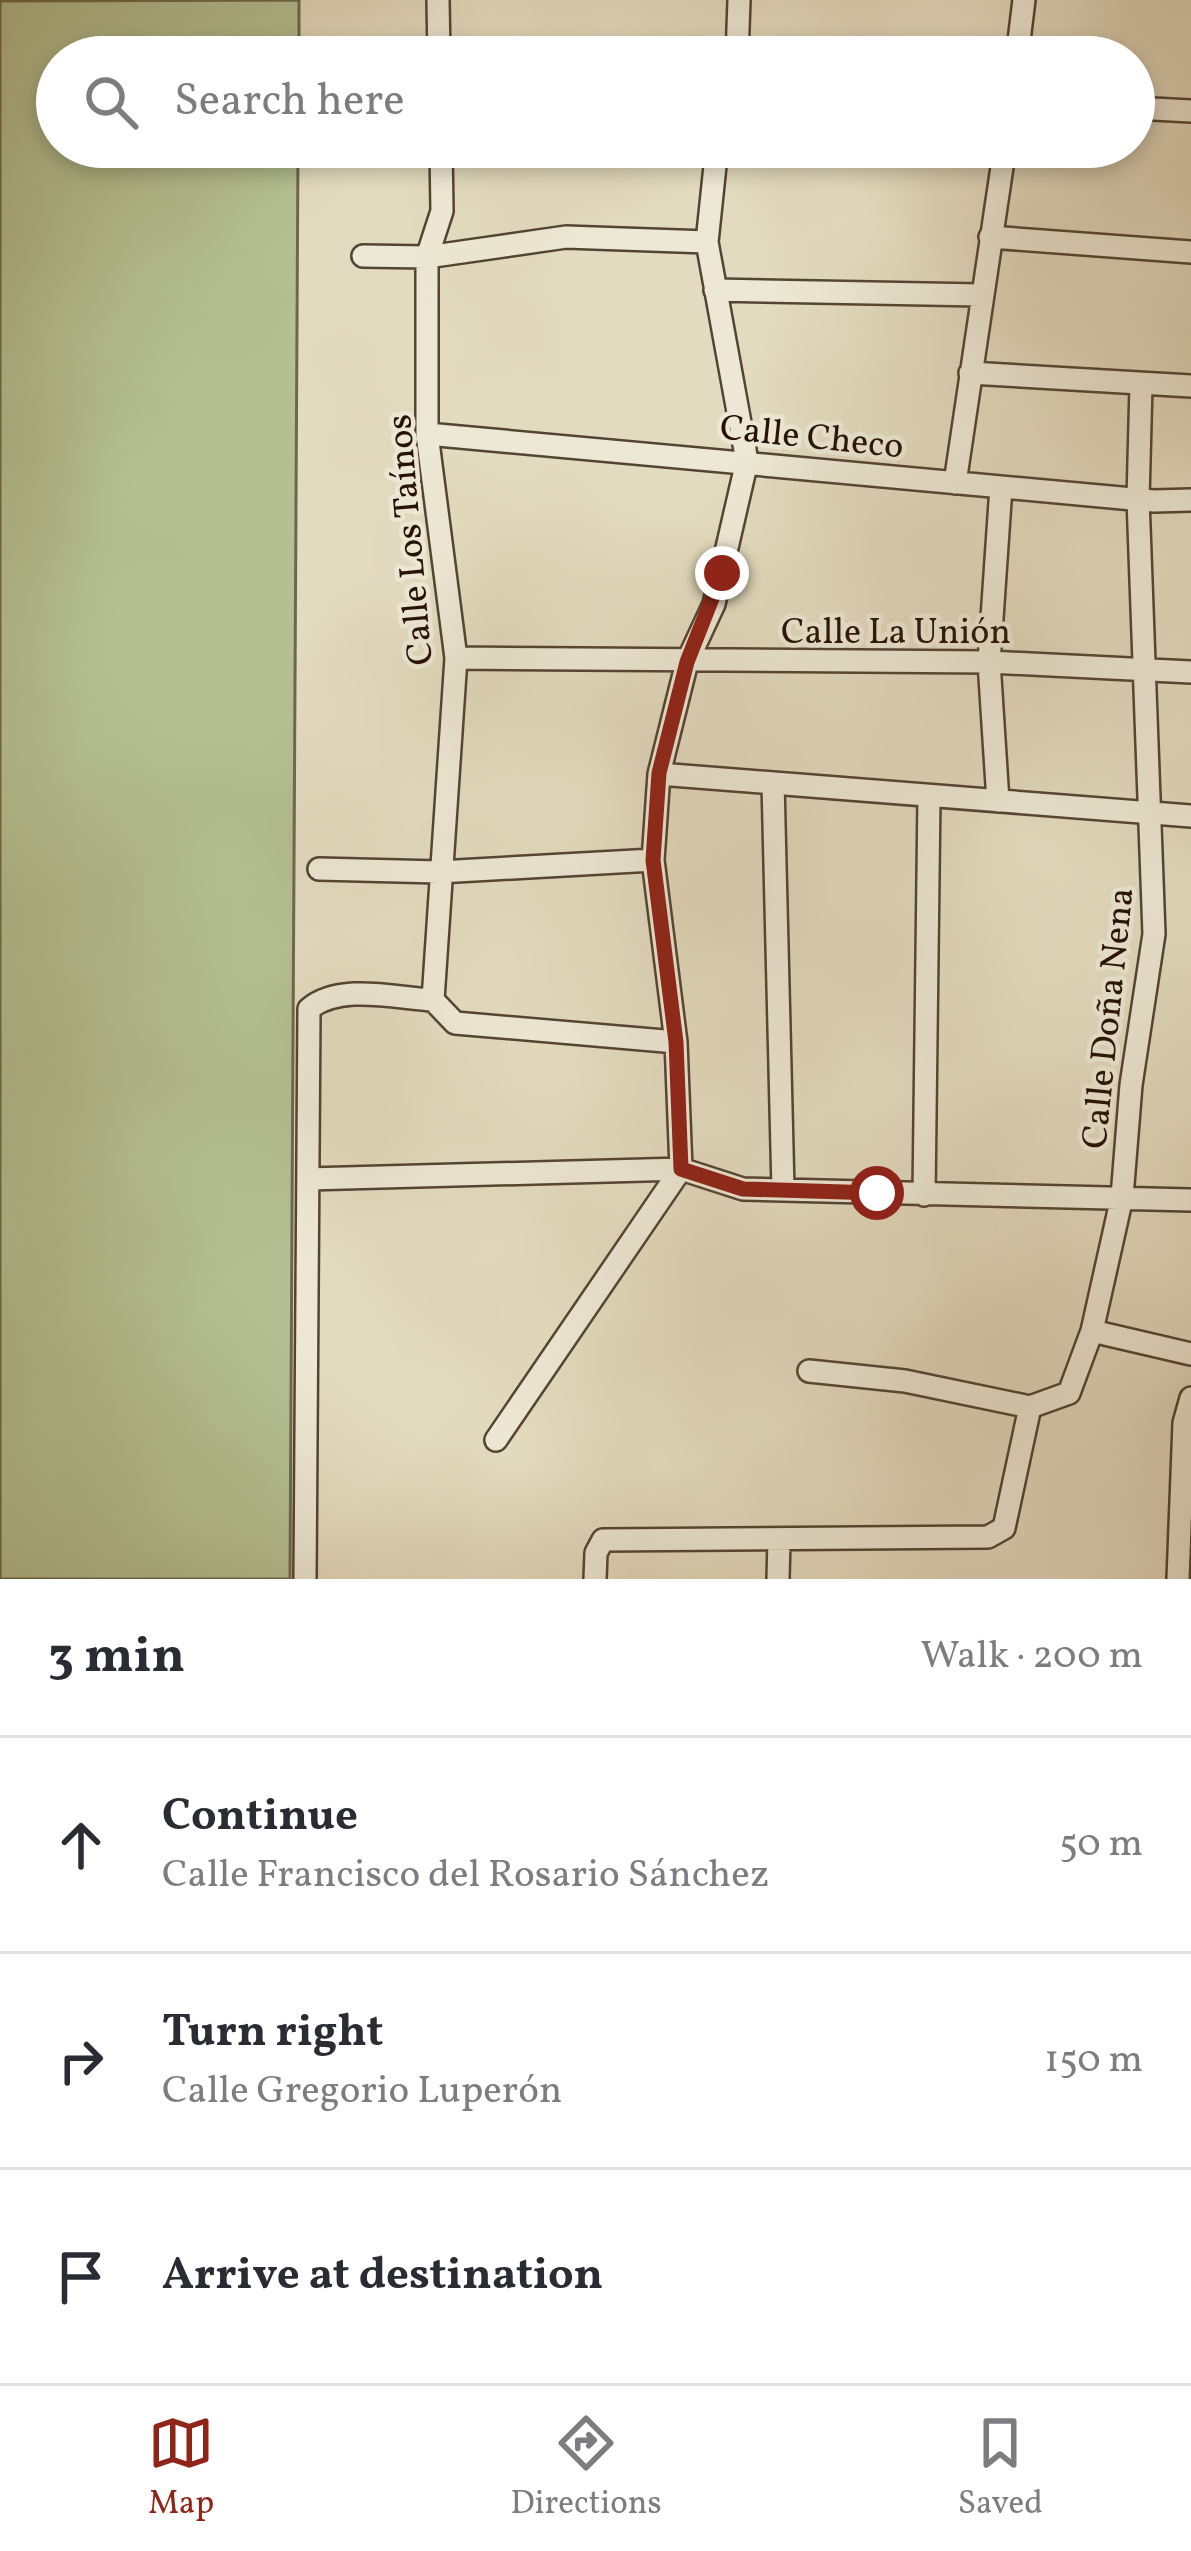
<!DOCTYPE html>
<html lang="en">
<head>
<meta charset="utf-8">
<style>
	body { margin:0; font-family:Vollkorn,serif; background:#f7f7f7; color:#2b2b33 }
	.stop { position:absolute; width:36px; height:36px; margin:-27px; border:9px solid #8f2418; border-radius:50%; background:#fff }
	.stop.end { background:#8f2418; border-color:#fff; box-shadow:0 3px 12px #0008 }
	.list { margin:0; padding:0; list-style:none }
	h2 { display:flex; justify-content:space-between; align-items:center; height:156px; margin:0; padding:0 48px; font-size:51px }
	h2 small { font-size:39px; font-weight:400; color:#7c7c81 }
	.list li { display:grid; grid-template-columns:78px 1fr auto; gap:36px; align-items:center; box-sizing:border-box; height:216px; padding:0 48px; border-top:3px solid #e1e1e2 }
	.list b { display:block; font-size:45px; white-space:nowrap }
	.list p { margin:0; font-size:39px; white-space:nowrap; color:#7c7c81 }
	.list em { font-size:39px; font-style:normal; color:#7c7c81 }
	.icon { flex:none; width:66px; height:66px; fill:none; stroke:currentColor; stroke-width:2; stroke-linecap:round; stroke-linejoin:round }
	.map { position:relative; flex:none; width:1191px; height:1579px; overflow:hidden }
	.search { position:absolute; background:#fff; box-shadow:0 6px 18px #0003; left:36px; right:36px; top:36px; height:132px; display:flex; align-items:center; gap:30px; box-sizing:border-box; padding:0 42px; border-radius:66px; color:#7c7c81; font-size:45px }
	.sheet { height:804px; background:#fff }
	nav { display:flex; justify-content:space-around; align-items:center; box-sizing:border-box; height:168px; border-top:3px solid #e1e1e2; background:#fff; font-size:33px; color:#7c7c81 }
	nav a { display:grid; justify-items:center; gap:6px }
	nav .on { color:#8f2418 }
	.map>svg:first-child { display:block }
	.green { fill:#b4c092; stroke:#6d684b; stroke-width:3 }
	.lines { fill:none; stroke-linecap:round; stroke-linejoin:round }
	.street-casing { stroke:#543; stroke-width:26 }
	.street { stroke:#ede8d5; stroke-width:21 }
	.route { stroke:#8f2418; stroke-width:15 }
	.labels { text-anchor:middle; stroke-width:9; stroke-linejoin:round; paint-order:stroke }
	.street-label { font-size:36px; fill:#261104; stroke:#ede8d5 }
</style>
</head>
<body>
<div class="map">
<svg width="1191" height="1579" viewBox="0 0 1191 1579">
	<rect width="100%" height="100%" fill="#e3dbbf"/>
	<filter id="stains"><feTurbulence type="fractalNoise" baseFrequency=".00167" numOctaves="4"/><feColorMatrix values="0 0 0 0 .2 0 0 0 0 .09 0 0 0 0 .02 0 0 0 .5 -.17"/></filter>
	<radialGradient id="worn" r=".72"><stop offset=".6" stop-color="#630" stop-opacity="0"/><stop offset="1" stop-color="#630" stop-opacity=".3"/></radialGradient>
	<path class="green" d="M 299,0 L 299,57 L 57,57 L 57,147 L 298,147 L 290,1579 L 0,1579 L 0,1 Z"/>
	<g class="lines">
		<defs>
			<path id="street" d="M 438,0 L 439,57
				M 737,57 L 739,0
				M 1017,57 L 1024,0
				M 1134,108 L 1191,111
				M 990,237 L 1191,252
				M 363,256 L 427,257 L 566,237 L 707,242
				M 715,290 L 981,295
				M 970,373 L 1191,386
				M 427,434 L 1154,501 L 1191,500
				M 955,483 L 1005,147
				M 456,658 L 989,662 L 1191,672
				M 659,774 L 1191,816
				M 773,783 L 783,1190
				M 998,801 L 989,662 L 1001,487
				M 319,869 L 439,872 L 653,860
				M 433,1000 L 456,658 L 427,434 L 427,257 L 442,211 L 441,147
				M 433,1000 L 455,1023 L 676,1042
				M 308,1179 L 681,1169 L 743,1189 L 1191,1200
				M 924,1195 L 929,796
				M 1092,1331 L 1191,1354
				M 1030,1407 L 1069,1393 L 1092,1331 L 1122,1197 L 1131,1085 L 1154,934 L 1138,499 L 1141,385
				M 496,1440 L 681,1169 L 676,1042 L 653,860 L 659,774 L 687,662 L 714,604 L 747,461 L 707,242 L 717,147
				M 305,1579 L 309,1009 C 340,983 395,998 433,1000
				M 595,1579 L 596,1553 L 603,1540 L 988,1537 L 1004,1528 L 1030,1407 L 905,1381 L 809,1371
				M 778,1579 L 779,1540
				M 1178,1579 L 1184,1423 L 1191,1398"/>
		</defs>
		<use href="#street" class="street-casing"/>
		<use href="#street" class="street"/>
	</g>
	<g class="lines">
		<path class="route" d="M 722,573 L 687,662 L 659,773 L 653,860 L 676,1042 L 681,1169 L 743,1189 L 877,1193"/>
	</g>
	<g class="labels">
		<g class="street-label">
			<text transform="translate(812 435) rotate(6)" y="13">Calle Checo</text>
			<text transform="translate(408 540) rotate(-95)" y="13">Calle Los Taínos</text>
			<text x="896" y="643">Calle La Unión</text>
			<text transform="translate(1106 1018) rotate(-84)" y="13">Calle Doña Nena</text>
		</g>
	</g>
	<rect width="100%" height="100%" filter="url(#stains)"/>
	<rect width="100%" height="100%" fill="url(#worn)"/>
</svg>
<div class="stop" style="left:877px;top:1193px"></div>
<div class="stop end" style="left:722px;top:573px"></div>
<div class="search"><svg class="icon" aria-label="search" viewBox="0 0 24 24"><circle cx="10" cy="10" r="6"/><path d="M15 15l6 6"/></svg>Search here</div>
</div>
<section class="sheet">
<h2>3 min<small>Walk · 200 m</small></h2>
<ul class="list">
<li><svg class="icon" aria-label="ahead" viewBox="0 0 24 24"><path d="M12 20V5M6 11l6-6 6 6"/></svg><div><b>Continue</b><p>Calle Francisco del Rosario Sánchez</p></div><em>50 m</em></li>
<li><svg class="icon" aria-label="right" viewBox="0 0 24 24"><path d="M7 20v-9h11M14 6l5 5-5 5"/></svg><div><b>Turn right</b><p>Calle Gregorio Luperón</p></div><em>150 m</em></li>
<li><svg class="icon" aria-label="arrive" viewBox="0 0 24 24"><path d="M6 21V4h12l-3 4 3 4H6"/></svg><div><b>Arrive at destination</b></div></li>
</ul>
</section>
<nav>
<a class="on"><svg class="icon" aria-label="map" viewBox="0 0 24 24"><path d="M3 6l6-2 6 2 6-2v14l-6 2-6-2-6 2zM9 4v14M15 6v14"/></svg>Map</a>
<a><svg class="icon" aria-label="directions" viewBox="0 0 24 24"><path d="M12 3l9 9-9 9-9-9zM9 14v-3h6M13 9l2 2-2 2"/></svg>Directions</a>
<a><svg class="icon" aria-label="saved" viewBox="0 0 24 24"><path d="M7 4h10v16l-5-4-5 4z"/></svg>Saved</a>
</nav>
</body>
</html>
